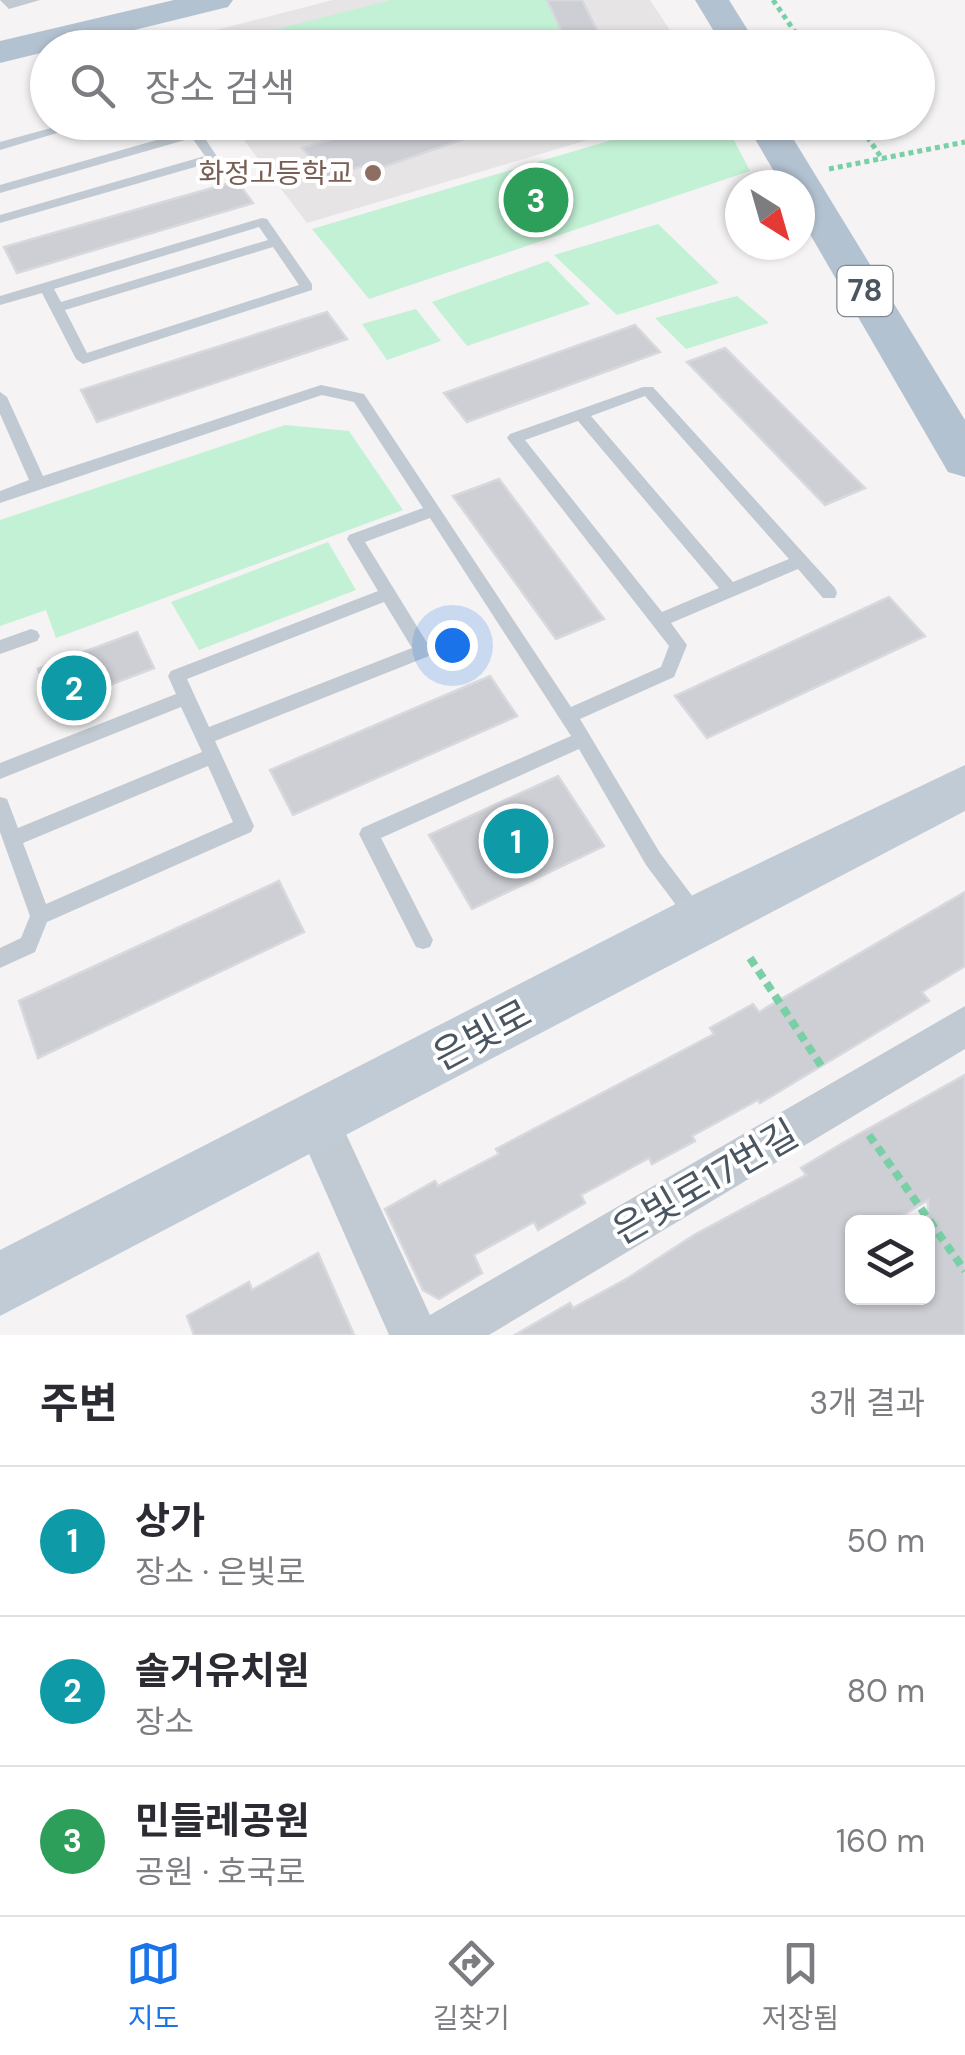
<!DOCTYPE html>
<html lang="ko">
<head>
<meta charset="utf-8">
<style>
	body { margin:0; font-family:"DM Sans","Noto Sans KR",sans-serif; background:#f7f7f7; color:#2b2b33 }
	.controls { position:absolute; right:30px; bottom:30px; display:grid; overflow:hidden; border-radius:15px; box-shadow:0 2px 8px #0004 }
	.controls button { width:90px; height:90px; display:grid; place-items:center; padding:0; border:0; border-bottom:2px solid #e1e1e2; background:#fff; color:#2b2b33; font:50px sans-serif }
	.compass { position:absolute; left:725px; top:170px; width:90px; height:90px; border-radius:50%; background:#fff; box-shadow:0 2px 8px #0004; rotate:143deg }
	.you { position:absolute; left:452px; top:645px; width:35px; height:35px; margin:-25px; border:8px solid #fff; border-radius:50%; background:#1a73e8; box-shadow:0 0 0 15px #1a73e833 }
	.badge { display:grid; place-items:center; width:65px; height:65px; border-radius:50%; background:#1a73e8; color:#fff; font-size:32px; font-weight:700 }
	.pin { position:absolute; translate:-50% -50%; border:5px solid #fff; box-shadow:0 2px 10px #0006 }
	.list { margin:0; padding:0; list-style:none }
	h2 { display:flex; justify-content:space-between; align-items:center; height:130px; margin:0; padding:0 40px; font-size:42px }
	h2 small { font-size:32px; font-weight:400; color:#7c7c81 }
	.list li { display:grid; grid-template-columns:65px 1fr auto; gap:30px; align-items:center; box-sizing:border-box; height:150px; padding:0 40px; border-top:2px solid #e1e1e2 }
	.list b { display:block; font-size:38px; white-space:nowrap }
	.list p { margin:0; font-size:32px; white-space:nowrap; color:#7c7c81 }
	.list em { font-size:32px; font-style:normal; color:#7c7c81 }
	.icon { flex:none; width:55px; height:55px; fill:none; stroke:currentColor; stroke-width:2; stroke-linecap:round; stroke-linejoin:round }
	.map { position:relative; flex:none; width:965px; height:1335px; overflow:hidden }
	.search { position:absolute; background:#fff; box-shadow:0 2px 8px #0004; left:30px; right:30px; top:30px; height:110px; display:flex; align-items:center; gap:25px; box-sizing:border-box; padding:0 35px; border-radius:55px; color:#7c7c81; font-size:38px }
	.sheet { height:580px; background:#fff }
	nav { display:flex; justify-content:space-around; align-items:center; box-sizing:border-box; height:140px; border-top:2px solid #e1e1e2; background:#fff; font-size:28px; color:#7c7c81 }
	nav a { display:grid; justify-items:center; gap:5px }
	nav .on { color:#1a73e8 }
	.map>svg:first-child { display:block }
	.education { fill:#e6e4e5 }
	.green { fill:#c3f1d5 }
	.building { fill:#cdcfd5; stroke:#d7d9de; stroke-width:2.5; fill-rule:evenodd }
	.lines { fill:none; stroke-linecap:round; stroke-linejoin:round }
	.path-far1 { stroke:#7ad0a6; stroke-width:5; stroke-dasharray:5 4; stroke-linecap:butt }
	.path { stroke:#7ad0a6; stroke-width:8; stroke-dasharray:9 6; stroke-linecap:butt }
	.service { fill:#c1cad2; fill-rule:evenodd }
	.minor { fill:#c1cad2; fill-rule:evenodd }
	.secondary { fill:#c1cbd6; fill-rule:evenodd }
	.primary { fill:#b3c2d1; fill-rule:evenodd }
	.education-dot { fill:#8d6e63; stroke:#fff; stroke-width:4 }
	.labels { text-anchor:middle; stroke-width:8; stroke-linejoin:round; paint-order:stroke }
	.far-education-label { font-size:28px; fill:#785e54; stroke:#fff; text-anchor:end }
	.shield { fill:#fff; stroke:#808990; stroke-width:2.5 }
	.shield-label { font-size:30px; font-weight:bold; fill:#4a5661 }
	.near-street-label { font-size:38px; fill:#4a5661; stroke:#fff }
</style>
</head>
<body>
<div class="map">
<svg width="965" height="1335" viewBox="0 0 965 1335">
	<rect width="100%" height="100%" fill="#f5f3f3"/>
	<path class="education" d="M 333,0 L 650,0 L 681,47 L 175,48 L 170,42 Z
		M 231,123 L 645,123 L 307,223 Z"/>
	<path class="green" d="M 391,0 L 547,0 L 567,43 L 549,48 L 211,46 Z
		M 669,123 L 725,123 L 750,171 L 369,299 L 312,229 Z
		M 658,224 L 719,283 L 617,315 L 554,255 Z
		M 548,261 L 590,304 L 467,346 L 432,302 Z
		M 737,296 L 769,323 L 686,349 L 655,318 Z
		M 416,309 L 441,341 L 387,360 L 362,324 Z
		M 285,425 L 349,431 L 403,510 L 56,638 L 46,610 L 0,626 L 0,520 Z
		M 328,542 L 356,590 L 199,650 L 171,602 Z"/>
	<path class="building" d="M 547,0 L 582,0 L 606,48 L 569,48 Z
		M 391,122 L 492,122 L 493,129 L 383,167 L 376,162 L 326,177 L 302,148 Z
		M 237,181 L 253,203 L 17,273 L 4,247 Z
		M 327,312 L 347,339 L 97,422 L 81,390 Z
		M 635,325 L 660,352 L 467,422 L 444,393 Z
		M 725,348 L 865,488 L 825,505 L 687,362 Z
		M 499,479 L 604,619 L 556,639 L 453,496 Z
		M 889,597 L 925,636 L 707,738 L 675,696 Z
		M 137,632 L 154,668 L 52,707 L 38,669 Z
		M 490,676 L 517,716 L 293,815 L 270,770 Z
		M 558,776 L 604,846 L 472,909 L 429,835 Z
		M 279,881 L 304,932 L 38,1058 L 19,1001 Z
		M 965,892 L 965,966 L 922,992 L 929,1001 L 760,1103 L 758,1100 L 692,1136 L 695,1141 L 652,1164 L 649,1158 L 581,1195 L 585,1203 L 538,1230 L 534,1222 L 474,1255 L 482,1273 L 439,1299 L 423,1290 L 385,1209 L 435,1181 L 438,1186 L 499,1154 L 496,1149 L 714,1034 L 710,1028 L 753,1004 L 759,1012 Z
		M 965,1075 L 965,1335 L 515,1335 L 570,1303 L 573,1308 L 628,1278 L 694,1235 L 806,1175 L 801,1168 L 841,1144 ZM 928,1200 L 928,1298 L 852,1298 L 852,1222 L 892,1222 Z
		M 318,1253 L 354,1335 L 194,1335 L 187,1316 L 249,1282 L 252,1290 Z"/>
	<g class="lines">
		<path class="path-far1" d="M 773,0 L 806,48
			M 857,122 L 883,160
			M 829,169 L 965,142"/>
		<path class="path" d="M 750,958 L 822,1067
			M 869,1135 L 965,1271"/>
		<path class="service" d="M 0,0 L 40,0 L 9,9 Z
			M 73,122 L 94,122 L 0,150 L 0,142 Z
			M 182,122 L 194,122 L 218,158 L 216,161 L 0,223 L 0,215 L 205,156 L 192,138 L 0,193 L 0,185 L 188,131 Z
			M 262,218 L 267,219 L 312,284 L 312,290 L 83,364 L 76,359 L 42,293 L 0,305 L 0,296 ZM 259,227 L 268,240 L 61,302 L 54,289 ZM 273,247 L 299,285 L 87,353 L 65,310 Z
			M 321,385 L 364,394 L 571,707 L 661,667 L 669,646 L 510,442 L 507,438 L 510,434 L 643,387 L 653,387 L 835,588 L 837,593 L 835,598 L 823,598 L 798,569 L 671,623 L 687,645 L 674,677 L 580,719 L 660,853 L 705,913 L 708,919 L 705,925 L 698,928 L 691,925 L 646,865 L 579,749 L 381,838 L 433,940 L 430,947 L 423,949 L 416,947 L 359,834 L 362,828 L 571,736 L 430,518 L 365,542 L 429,646 L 432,651 L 429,656 L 215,741 L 254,826 L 251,832 L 47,922 L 35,952 L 0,968 L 0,948 L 21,938 L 30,916 L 0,832 L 0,797 L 7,799 L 18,828 L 202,752 L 181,707 L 0,779 L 0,763 L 176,694 L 168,676 L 171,671 L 378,591 L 347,539 L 349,535 L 423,508 L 354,402 L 322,395 L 0,503 L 0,491 L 29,480 L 0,414 L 0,392 L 7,397 L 43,476 ZM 645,396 L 789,559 L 733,582 L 591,416 ZM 578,421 L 719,588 L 662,612 L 525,440 ZM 384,602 L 412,648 L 209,727 L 187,679 ZM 208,766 L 233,822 L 46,904 L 23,843 Z
			M 31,629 L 37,631 L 40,636 L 37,641 L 0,654 L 0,640 Z"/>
		<path class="minor" d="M 965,1006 L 965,1049 L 489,1335 L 389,1335 L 295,1122 L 301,1106 L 317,1100 L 333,1106 L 430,1315 Z"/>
		<path class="secondary" d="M 965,765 L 965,811 L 0,1316 L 0,1250 L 703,890 Z"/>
		<path class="primary" d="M 174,0 L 233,0 L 228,7 L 0,63 L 0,41 Z
			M 695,0 L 729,0 L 759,48 L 724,48 Z
			M 745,122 L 783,122 L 965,420 L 965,477 L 948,472 L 800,217 L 800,185 L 782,185 Z"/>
	</g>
	<circle class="education-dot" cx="373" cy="173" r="10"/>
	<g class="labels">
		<g class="far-education-label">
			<text x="353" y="183">화정고등학교</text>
		</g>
		<rect class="shield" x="837.5" y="266" width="55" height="50" rx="8"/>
		<g class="shield-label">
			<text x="865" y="301">78</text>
		</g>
		<g class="near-street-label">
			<text transform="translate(482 1035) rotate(-28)" y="13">은빛로</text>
			<text transform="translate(705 1182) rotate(-30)" y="13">은빛로17번길</text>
		</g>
	</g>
</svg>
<div class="controls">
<button><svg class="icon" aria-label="layers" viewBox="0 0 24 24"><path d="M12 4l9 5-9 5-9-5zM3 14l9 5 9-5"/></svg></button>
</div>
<svg class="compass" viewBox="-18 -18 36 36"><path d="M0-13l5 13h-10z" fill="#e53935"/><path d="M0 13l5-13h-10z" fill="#7c7c81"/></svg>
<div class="you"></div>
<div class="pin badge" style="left:516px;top:841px;background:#0f9aa8">1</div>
<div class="pin badge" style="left:74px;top:688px;background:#0f9aa8">2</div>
<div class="pin badge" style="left:536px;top:200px;background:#2e9e5b">3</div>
<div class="search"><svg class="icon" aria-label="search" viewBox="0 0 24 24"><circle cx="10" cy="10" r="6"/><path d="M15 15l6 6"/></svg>장소 검색</div>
</div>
<section class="sheet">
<h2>주변<small>3개 결과</small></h2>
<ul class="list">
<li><span class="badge" style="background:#0f9aa8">1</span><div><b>상가</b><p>장소 · 은빛로</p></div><em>50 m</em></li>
<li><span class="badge" style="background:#0f9aa8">2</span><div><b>솔거유치원</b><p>장소</p></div><em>80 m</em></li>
<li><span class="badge" style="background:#2e9e5b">3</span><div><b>민들레공원</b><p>공원 · 호국로</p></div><em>160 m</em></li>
</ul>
</section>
<nav>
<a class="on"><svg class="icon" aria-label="map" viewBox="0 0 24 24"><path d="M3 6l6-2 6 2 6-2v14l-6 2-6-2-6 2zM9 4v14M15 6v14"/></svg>지도</a>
<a><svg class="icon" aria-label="directions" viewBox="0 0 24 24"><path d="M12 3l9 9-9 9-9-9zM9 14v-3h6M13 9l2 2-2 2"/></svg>길찾기</a>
<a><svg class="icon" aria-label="saved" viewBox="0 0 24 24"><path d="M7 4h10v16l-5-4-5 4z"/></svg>저장됨</a>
</nav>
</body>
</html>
